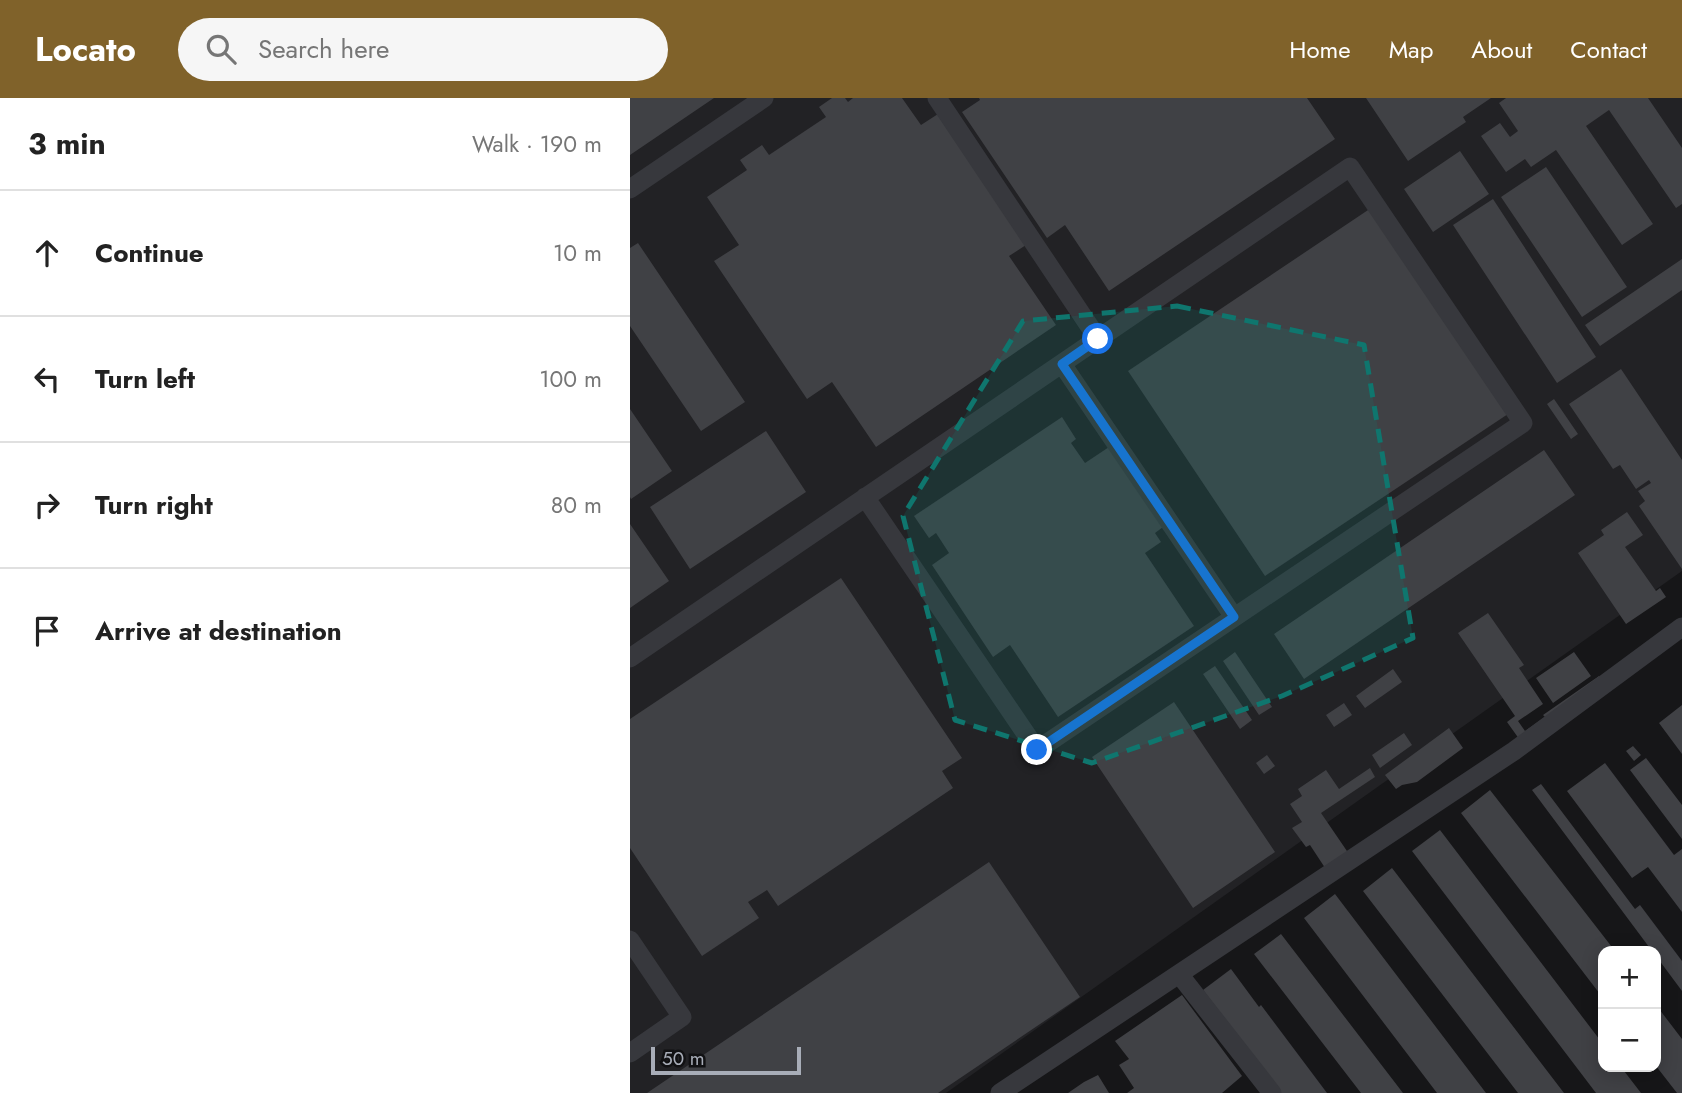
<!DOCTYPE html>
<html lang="en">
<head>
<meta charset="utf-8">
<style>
	body { margin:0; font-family:Jost,sans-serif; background:#f6f6f6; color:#222 }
	.controls { position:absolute; right:21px; bottom:21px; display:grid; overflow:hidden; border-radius:14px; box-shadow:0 4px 18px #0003 }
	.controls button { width:63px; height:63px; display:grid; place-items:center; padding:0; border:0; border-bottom:2px solid #e0e0e0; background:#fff; color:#222; font:35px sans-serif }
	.scale { position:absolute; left:21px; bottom:18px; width:150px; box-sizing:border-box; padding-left:7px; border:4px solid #a8adb8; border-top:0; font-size:19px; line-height:24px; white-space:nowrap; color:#a8adb8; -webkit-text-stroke:5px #111113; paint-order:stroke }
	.stop { position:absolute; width:21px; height:21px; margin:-16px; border:5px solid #1a73e8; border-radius:50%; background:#fff }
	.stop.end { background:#1a73e8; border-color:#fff; box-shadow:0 2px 7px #0008 }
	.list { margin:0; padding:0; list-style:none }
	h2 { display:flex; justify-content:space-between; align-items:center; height:91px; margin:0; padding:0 28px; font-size:30px }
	h2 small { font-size:23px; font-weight:400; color:#767676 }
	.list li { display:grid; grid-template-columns:46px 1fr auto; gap:21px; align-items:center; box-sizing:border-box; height:126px; padding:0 28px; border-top:2px solid #e0e0e0 }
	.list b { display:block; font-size:26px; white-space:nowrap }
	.list em { font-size:23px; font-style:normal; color:#767676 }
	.icon { flex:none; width:38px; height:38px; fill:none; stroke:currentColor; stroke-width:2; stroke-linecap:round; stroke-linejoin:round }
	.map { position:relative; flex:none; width:1052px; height:995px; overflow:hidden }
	header { display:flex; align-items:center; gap:42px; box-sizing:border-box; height:98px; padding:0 35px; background:#80622a; color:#fff }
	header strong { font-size:33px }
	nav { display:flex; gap:38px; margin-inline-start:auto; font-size:24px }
	.search { width:490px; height:63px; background:#f6f6f6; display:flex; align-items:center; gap:18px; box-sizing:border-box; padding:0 24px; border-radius:38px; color:#767676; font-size:26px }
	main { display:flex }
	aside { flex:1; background:#fff }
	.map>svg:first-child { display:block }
	.built { fill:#222225 }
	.building { fill:#404145 }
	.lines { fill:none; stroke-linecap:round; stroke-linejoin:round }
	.minor { stroke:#37383d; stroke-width:19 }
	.route { stroke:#1a73e8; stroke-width:9 }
	.marked { fill:#0f766e; fill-opacity:0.2; stroke:#0f766e; stroke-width:5; stroke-dasharray:14 9; stroke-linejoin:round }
</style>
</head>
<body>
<header>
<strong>Locato</strong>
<div class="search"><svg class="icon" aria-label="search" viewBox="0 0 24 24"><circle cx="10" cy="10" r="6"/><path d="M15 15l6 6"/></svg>Search here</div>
<nav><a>Home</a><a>Map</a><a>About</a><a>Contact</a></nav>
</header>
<main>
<aside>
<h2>3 min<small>Walk · 190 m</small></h2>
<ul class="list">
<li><svg class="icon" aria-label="ahead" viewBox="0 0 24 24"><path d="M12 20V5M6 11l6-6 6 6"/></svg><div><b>Continue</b></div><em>10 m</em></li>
<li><svg class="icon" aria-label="left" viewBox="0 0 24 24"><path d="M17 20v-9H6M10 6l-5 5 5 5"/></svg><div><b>Turn left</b></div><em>100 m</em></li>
<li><svg class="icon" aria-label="right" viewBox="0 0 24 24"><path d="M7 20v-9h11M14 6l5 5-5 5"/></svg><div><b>Turn right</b></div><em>80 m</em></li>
<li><svg class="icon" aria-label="arrive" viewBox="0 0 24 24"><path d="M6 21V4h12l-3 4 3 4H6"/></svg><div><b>Arrive at destination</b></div></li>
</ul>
</aside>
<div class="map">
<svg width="1052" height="995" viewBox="0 0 1052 995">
	<rect width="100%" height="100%" fill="#161618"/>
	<path class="built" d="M 0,0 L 1052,0 L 1052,473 L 316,995 L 0,995 Z"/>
	<path class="building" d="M 0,0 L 84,0 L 0,57 Z
		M 202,0 L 215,0 L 218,4 L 223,0 L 272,0 L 291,27 L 308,16 L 396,147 L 379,158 L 426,227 L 246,349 L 202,284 L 177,301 L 84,163 L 109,147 L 77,99 L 117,72 L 110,62 L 132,47 L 139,57 L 196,19 L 189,9 Z
		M 349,0 L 677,0 L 705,41 L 479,193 L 435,127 L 417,140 L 332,14 L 350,2 Z
		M 736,0 L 861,0 L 833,19 L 836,24 L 778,63 Z
		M 876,0 L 1018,0 L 1052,50 L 1052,106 L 1046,110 L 979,12 L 956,28 L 1023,126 L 992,147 L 926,52 L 901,69 L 895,61 L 876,74 L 851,38 L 870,25 L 880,39 L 888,33 L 869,5 Z
		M 830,53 L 859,96 L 803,134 L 774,91 Z
		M 916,69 L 997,189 L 952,219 L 871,99 Z
		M 863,101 L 966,259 L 927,285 L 823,127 Z
		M 750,104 L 887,310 L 635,478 L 498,273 Z
		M 8,145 L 115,304 L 71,333 L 0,228 L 0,150 Z
		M 1052,161 L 1052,192 L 970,248 L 955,227 Z
		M 991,271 L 1052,362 L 1052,471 L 1009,408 L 1015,403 L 1008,393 L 1021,385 L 1019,382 L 1006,391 L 990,367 L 983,371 L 939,306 Z
		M 924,301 L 948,336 L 941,341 L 917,306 Z
		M 0,311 L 42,373 L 1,401 L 0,399 Z
		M 432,319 L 446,341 L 441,345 L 455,365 L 479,349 L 533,429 L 525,435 L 531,444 L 515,455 L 564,528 L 428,619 L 380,547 L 363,559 L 302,467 L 319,455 L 306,435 L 299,440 L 284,418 Z
		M 136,333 L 176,394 L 60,471 L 20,409 Z
		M 914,352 L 945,397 L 674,581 L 644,536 Z
		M 997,414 L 1013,437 L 995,449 L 1026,493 L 1030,490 L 1036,499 L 996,526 L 948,455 L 974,437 L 971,432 Z
		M 0,426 L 39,483 L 0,510 Z
		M 211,480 L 332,660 L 312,673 L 323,690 L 148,808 L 137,792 L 118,804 L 129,820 L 72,858 L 0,750 L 0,621 Z
		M 858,515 L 894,567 L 889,570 L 913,606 L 888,623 L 895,633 L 915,619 L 913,617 L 969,578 L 975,588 L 892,645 L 877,624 L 885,618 L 828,535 Z
		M 605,554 L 642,609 L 629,617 L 593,563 Z
		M 944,554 L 961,578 L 923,605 L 906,580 Z
		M 585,568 L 622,622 L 610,631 L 573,576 Z
		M 763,571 L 772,584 L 735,610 L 726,598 Z
		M 544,604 L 645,754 L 563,810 L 462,659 Z
		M 714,605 L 722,617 L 704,629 L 696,617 Z
		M 1052,607 L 1052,656 L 1029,625 Z
		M 819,630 L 833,650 L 787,684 L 772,687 L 766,691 L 755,677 Z
		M 774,635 L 782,647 L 750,670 L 742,657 Z
		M 1003,648 L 1011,657 L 1004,663 L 996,653 Z
		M 637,657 L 645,668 L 634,676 L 626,665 Z
		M 1016,660 L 1052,707 L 1052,741 L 1000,672 Z
		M 975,665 L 1044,757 L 1052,751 L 1052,814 L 1018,769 L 1002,780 L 937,693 Z
		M 740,670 L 745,679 L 691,715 L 719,756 L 701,779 L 680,747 L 676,749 L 662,730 L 672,724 L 660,706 L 672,698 L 668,691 L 696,672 L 709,691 Z
		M 911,686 L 1005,811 L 1010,807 L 1052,863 L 1052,893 L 1026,858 L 1026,853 L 1022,853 L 902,692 Z
		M 860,692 L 985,853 L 973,853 L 973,900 L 831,715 Z
		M 810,732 L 973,946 L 973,969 L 991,969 L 1011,995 L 966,995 L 782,753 Z
		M 359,764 L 450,899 L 308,995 L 17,995 Z
		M 762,770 L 934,995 L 888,995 L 733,793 Z
		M 705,796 L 856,995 L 807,995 L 674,820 Z
		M 651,836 L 773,995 L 731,995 L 624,856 Z
		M 601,871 L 629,909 L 631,907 L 697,995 L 651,995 L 573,892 Z
		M 552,897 L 612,978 L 592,995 L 497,995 L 504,990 L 489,967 L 499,961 L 485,943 Z
		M 1026,907 L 1052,941 L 1052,995 L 1047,995 L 1026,968 Z
		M 468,977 L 479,995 L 438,995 L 454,984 Z"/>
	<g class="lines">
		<path class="minor" d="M 307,0 L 468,241
			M 0,91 L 134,0
			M 432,266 L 604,519
			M 0,560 L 720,69 L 893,325 L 407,652 L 235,399
			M 0,842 L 52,919 L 0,955
			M 549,876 L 642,995
			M 370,995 L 884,653 L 1052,529"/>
	</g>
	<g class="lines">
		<path class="route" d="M 407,652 L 604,519 L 432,266 L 468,241"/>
	</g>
	<path class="marked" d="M 547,208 L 734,247 L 783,540 L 652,598 L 462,665 L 325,622 L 273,418 L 393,223 Z"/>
</svg>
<div class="controls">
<button>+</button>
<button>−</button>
</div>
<div class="scale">50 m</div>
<div class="stop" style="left:468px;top:241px"></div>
<div class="stop end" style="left:407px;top:652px"></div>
</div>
</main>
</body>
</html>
